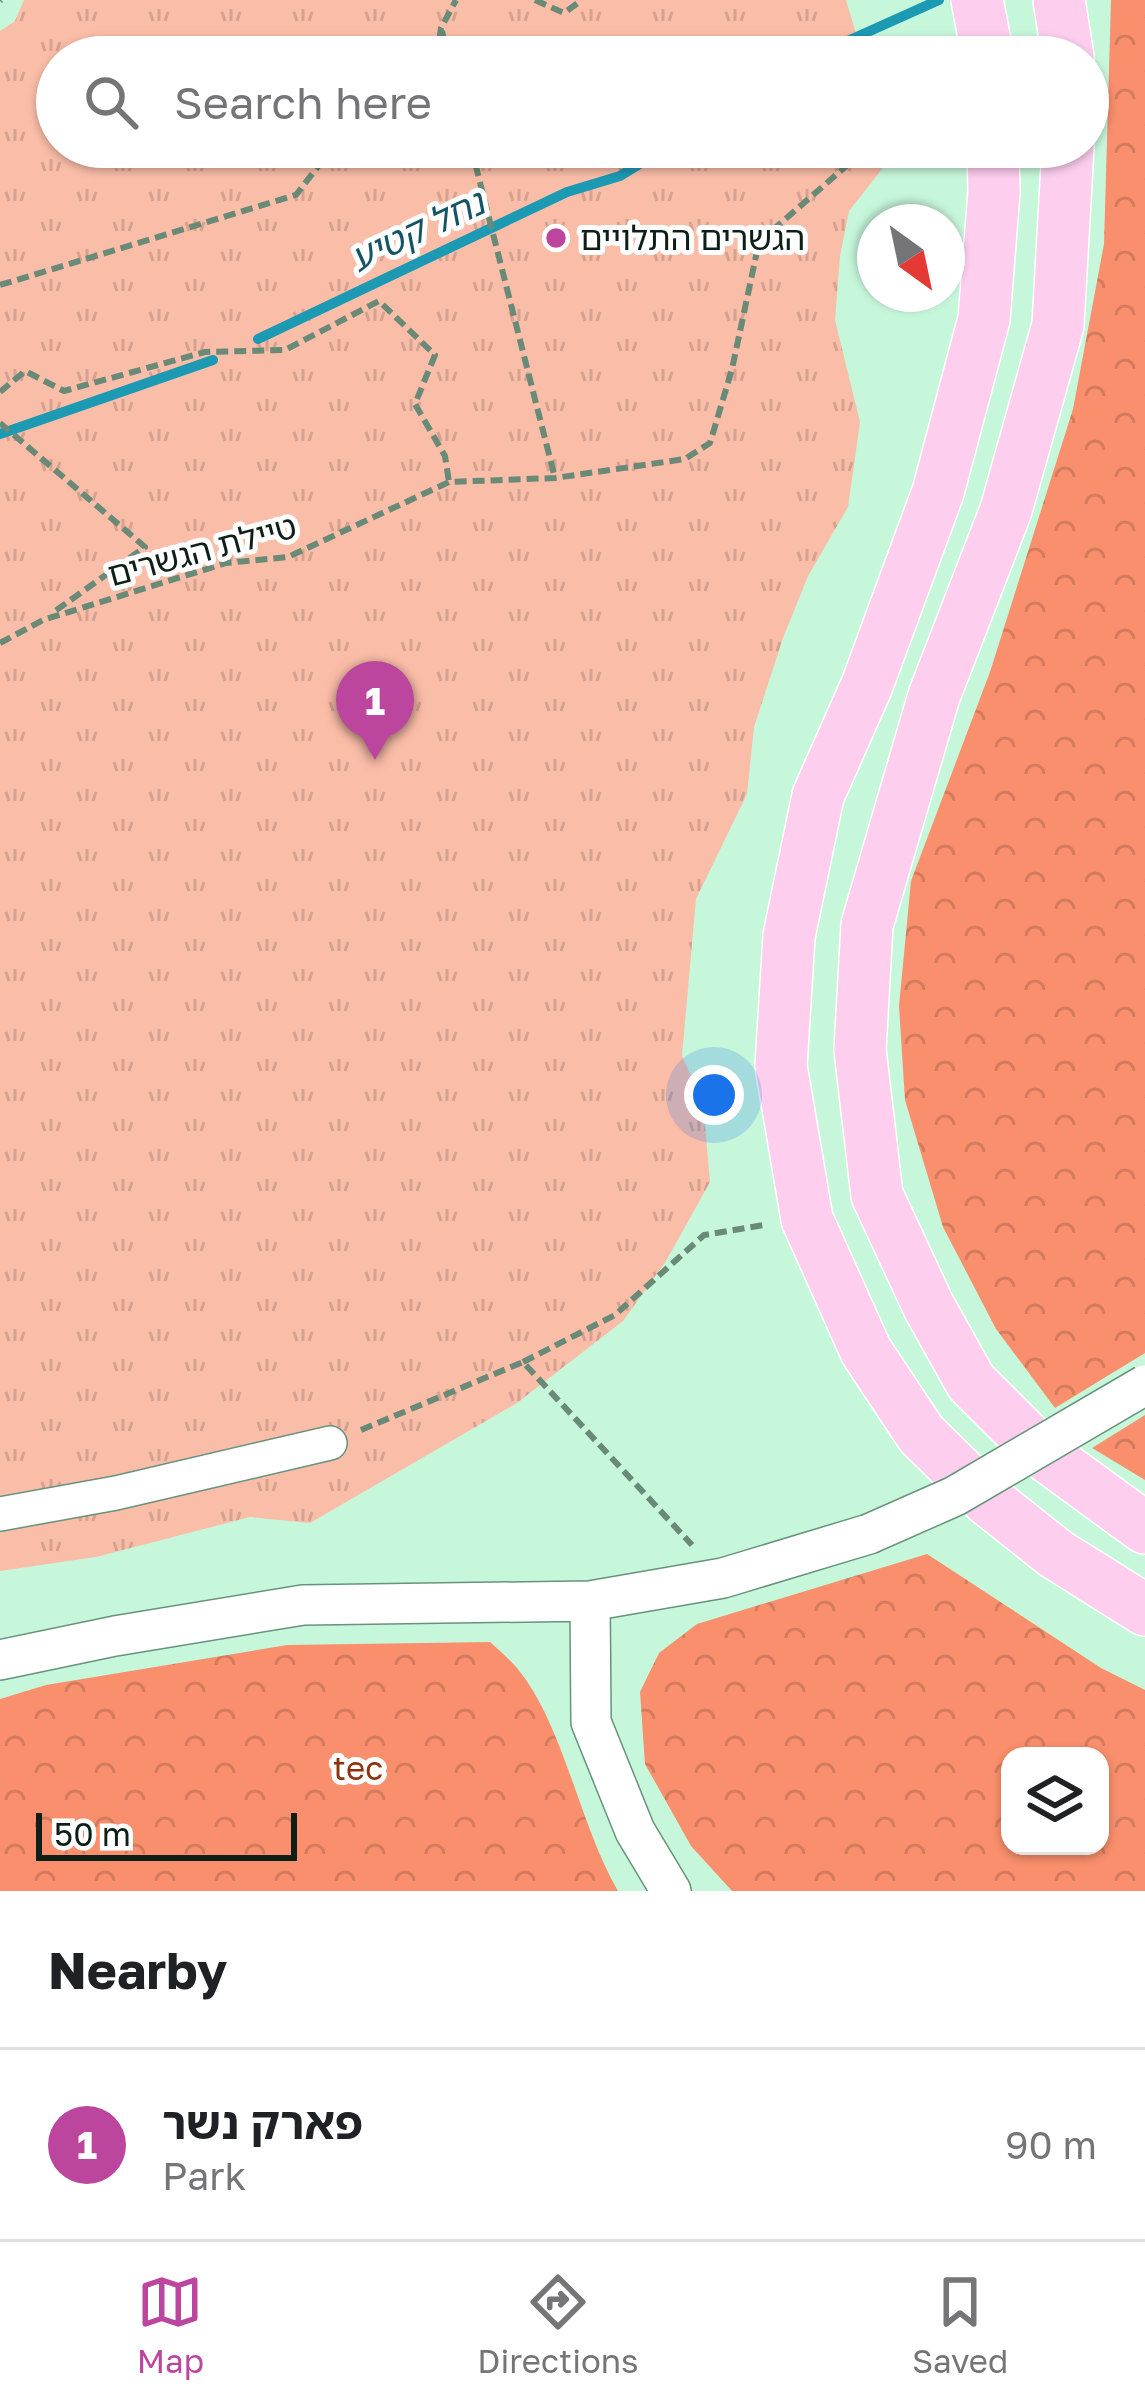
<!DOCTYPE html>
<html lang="en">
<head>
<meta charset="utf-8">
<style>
	body { margin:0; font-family:"Golos Text","Noto Sans Hebrew",sans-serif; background:#f6f6f6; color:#202124 }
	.controls { position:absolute; right:36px; bottom:36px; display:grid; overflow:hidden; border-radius:24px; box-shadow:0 3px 9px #0004 }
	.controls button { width:108px; height:108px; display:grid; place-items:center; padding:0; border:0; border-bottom:3px solid #e0e0e0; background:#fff; color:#202124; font:60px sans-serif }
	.compass { position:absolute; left:857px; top:204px; width:108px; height:108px; border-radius:50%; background:#fff; box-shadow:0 3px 9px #0004; rotate:147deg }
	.scale { position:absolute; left:36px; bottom:30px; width:261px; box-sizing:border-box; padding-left:12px; border:6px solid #0d1f16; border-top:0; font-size:33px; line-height:42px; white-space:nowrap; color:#0d1f16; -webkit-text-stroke:9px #fff; paint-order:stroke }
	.you { position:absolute; left:714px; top:1095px; width:42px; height:42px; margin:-30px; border:9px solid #fff; border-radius:50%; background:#1a73e8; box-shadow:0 0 0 18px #1a73e833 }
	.badge { display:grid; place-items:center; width:78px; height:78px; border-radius:50%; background:#bc469e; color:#fff; font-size:39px; font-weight:700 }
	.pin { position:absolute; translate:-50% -99px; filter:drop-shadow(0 3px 6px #0008) }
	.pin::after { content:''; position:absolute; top:63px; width:42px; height:36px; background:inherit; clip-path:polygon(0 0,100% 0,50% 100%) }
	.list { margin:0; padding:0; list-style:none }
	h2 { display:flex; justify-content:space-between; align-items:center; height:156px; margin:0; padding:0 48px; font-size:51px }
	h2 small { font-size:39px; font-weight:400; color:#757577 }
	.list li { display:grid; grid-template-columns:78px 1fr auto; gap:36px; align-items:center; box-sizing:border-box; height:192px; padding:0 48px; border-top:3px solid #e0e0e0 }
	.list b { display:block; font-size:45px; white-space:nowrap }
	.list p { margin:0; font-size:39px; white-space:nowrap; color:#757577 }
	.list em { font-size:39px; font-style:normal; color:#757577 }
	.icon { flex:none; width:66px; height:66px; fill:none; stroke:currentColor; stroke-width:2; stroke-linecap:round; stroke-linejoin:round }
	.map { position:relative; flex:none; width:1145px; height:1891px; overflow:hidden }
	.search { position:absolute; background:#fff; box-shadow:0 3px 9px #0004; left:36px; right:36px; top:36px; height:132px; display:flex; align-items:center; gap:30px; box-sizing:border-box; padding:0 42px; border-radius:66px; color:#757577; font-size:45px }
	.sheet { height:348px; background:#fff }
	nav { display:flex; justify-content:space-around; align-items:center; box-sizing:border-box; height:168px; border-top:3px solid #e0e0e0; background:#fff; font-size:33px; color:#757577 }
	nav a { display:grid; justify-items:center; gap:6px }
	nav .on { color:#bc469e }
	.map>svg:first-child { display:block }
	.forest { fill:url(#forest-crowns); fill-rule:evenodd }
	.park { fill:url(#park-tufts) }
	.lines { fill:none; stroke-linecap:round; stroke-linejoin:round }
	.stream { stroke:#1c9ab4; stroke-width:10 }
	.minor-casing { stroke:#67937a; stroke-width:36 }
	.tertiary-casing { stroke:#67937a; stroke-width:42 }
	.primary-casing { stroke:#fff; stroke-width:54 }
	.path { stroke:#698a77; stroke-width:6; stroke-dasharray:12 6; stroke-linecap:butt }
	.minor { stroke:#fff; stroke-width:33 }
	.tertiary { stroke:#fff; stroke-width:39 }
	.primary { stroke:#fdceee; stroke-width:51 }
	.tertiary-bridge-casing { stroke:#67937a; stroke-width:42; stroke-linecap:butt }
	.tertiary-bridge { stroke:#fff; stroke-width:39 }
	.poi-dot { fill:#bc469e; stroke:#fff; stroke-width:4.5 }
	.labels { text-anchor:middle; stroke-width:10; stroke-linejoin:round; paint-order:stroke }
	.poi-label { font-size:33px; fill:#0d1f16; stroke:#fff; text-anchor:start }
	.street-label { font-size:33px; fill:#0d1f16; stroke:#fff }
	.park-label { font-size:33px; fill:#8f320d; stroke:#fff }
	.water-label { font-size:36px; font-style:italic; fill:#145465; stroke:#fff }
</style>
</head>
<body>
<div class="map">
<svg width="1145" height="1891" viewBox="0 0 1145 1891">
	<defs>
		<pattern id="forest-crowns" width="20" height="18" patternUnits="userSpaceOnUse" patternTransform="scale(3)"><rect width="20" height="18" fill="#f98f6c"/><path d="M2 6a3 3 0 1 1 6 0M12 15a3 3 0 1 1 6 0" fill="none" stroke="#d47b5d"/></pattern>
		<pattern id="park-tufts" width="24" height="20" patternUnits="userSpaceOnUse" patternTransform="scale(3)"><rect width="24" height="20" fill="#fabda8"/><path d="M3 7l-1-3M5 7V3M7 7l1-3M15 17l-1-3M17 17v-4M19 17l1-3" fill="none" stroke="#d5a290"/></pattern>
	</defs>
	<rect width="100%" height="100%" fill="#c7f7db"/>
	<path class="forest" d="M 1111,0 L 1145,0 L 1145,1353 L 1055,1408 L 996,1329 L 943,1227 L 905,1100 L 899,1006 L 911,881 L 990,672 L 1073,409 L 1104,244 Z
		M 1145,1415 L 1145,1480 L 1092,1448 Z
		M 927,1554 L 1101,1668 L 1145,1690 L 1145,1891 L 732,1891 L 691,1846 L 645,1764 L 640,1692 L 659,1653 L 697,1624 ZM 1100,1756 L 1100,1846 L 1010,1846 L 1010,1756 Z
		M 490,1642 C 499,1650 509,1659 517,1668 C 564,1725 579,1824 618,1891 L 0,1891 L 0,1699 L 46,1685 L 287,1645 Z"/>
	<path class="park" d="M 24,0 L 846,0 L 863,57 L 57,57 L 57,147 L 882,147 L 886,164 L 849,211 L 840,256 L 835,320 L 860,422 L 848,507 L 808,576 L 783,638 L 754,727 L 747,794 L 696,899 L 682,1056 L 703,1102 L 710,1182 L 666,1261 L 623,1321 L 517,1403 L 310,1523 L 250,1517 L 96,1557 L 0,1571 L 0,31 L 15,21 Z"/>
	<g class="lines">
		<path class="stream" d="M 812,57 L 939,0
			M 258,339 L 567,192 L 620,176 L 667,147
			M 0,434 L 213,360"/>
		<defs>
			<path id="minor" d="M 0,1514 L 116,1493 L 330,1443"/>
			<path id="tertiary" d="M 590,1601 L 591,1722 L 635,1831 L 671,1891
				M 0,1660 L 115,1636 L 303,1605 L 590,1601 L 723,1578 L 869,1534"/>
			<path id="primary" d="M 977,0 L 988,57
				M 1059,0 L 1068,57
				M 993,147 L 994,192 L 984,319 L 938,492 L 867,685 L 818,796 L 789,936 L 781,1066 L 807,1219 L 866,1351 L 921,1434 L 988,1500 L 1056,1554 L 1145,1610
				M 1068,147 L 1058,325 L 1006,510 L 934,696 L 867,925 L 860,1050 L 877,1195 L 929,1307 L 971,1382 L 1041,1452 L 1145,1528"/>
		</defs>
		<use href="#minor" class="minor-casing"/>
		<use href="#tertiary" class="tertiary-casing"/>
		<use href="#primary" class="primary-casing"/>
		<path class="path" d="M 535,0 L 564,13 L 582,0
			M 0,1 L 1,0
			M 442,31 L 448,57
			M 437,57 L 441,28 L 456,0
			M 925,57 L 943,38
			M 471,147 L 555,478
			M 0,285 L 296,195 L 333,147
			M 0,392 L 25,371 L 64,391 L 205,352 L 285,350 L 379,301 L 435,355 L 415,404 L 445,456 L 449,482
			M 0,423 L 145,547 L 51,614
			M 0,643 L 43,620 L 226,563 L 288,557 L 449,482 L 555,478 L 685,459 L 710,443 L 732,369 L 759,242 L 852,161 L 861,147
			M 523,1362 L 615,1315 L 704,1235 L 764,1225
			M 361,1430 L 523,1362 L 692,1545"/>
		<use href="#minor" class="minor"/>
		<use href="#tertiary" class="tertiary"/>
		<use href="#primary" class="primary"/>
		<defs>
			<path id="tertiary-bridge" d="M 869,1534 L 955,1496 L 1145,1385"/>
		</defs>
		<use href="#tertiary-bridge" class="tertiary-bridge-casing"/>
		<use href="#tertiary-bridge" class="tertiary-bridge"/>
	</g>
	<circle class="poi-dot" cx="556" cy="238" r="12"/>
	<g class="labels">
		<g class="poi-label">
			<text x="580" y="250">הגשרים התלויים</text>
		</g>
		<g class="street-label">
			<text transform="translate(202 550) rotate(-15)" y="12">טיילת הגשרים</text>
		</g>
		<g class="park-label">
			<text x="358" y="1780">tec</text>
		</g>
		<g class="water-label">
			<text transform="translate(417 230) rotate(-25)" y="13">נחל קטיע</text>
		</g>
	</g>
</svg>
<div class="controls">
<button><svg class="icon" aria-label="layers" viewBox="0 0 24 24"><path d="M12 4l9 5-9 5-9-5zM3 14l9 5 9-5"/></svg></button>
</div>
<svg class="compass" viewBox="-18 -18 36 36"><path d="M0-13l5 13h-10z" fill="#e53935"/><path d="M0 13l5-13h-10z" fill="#757577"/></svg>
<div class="scale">50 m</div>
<div class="you"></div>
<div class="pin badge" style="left:375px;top:760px">1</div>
<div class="search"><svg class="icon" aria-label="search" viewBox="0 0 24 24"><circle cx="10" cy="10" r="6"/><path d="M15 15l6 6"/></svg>Search here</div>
</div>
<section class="sheet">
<h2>Nearby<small></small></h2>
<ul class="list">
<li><span class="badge">1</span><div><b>פארק נשר</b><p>Park</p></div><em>90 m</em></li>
</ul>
</section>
<nav>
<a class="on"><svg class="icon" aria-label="map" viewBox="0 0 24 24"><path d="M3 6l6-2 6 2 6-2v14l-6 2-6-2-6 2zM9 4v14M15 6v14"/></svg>Map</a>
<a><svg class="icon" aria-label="directions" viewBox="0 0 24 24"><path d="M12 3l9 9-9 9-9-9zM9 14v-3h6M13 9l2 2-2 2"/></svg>Directions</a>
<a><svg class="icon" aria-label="saved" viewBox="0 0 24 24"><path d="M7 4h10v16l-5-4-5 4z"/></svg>Saved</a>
</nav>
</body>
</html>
